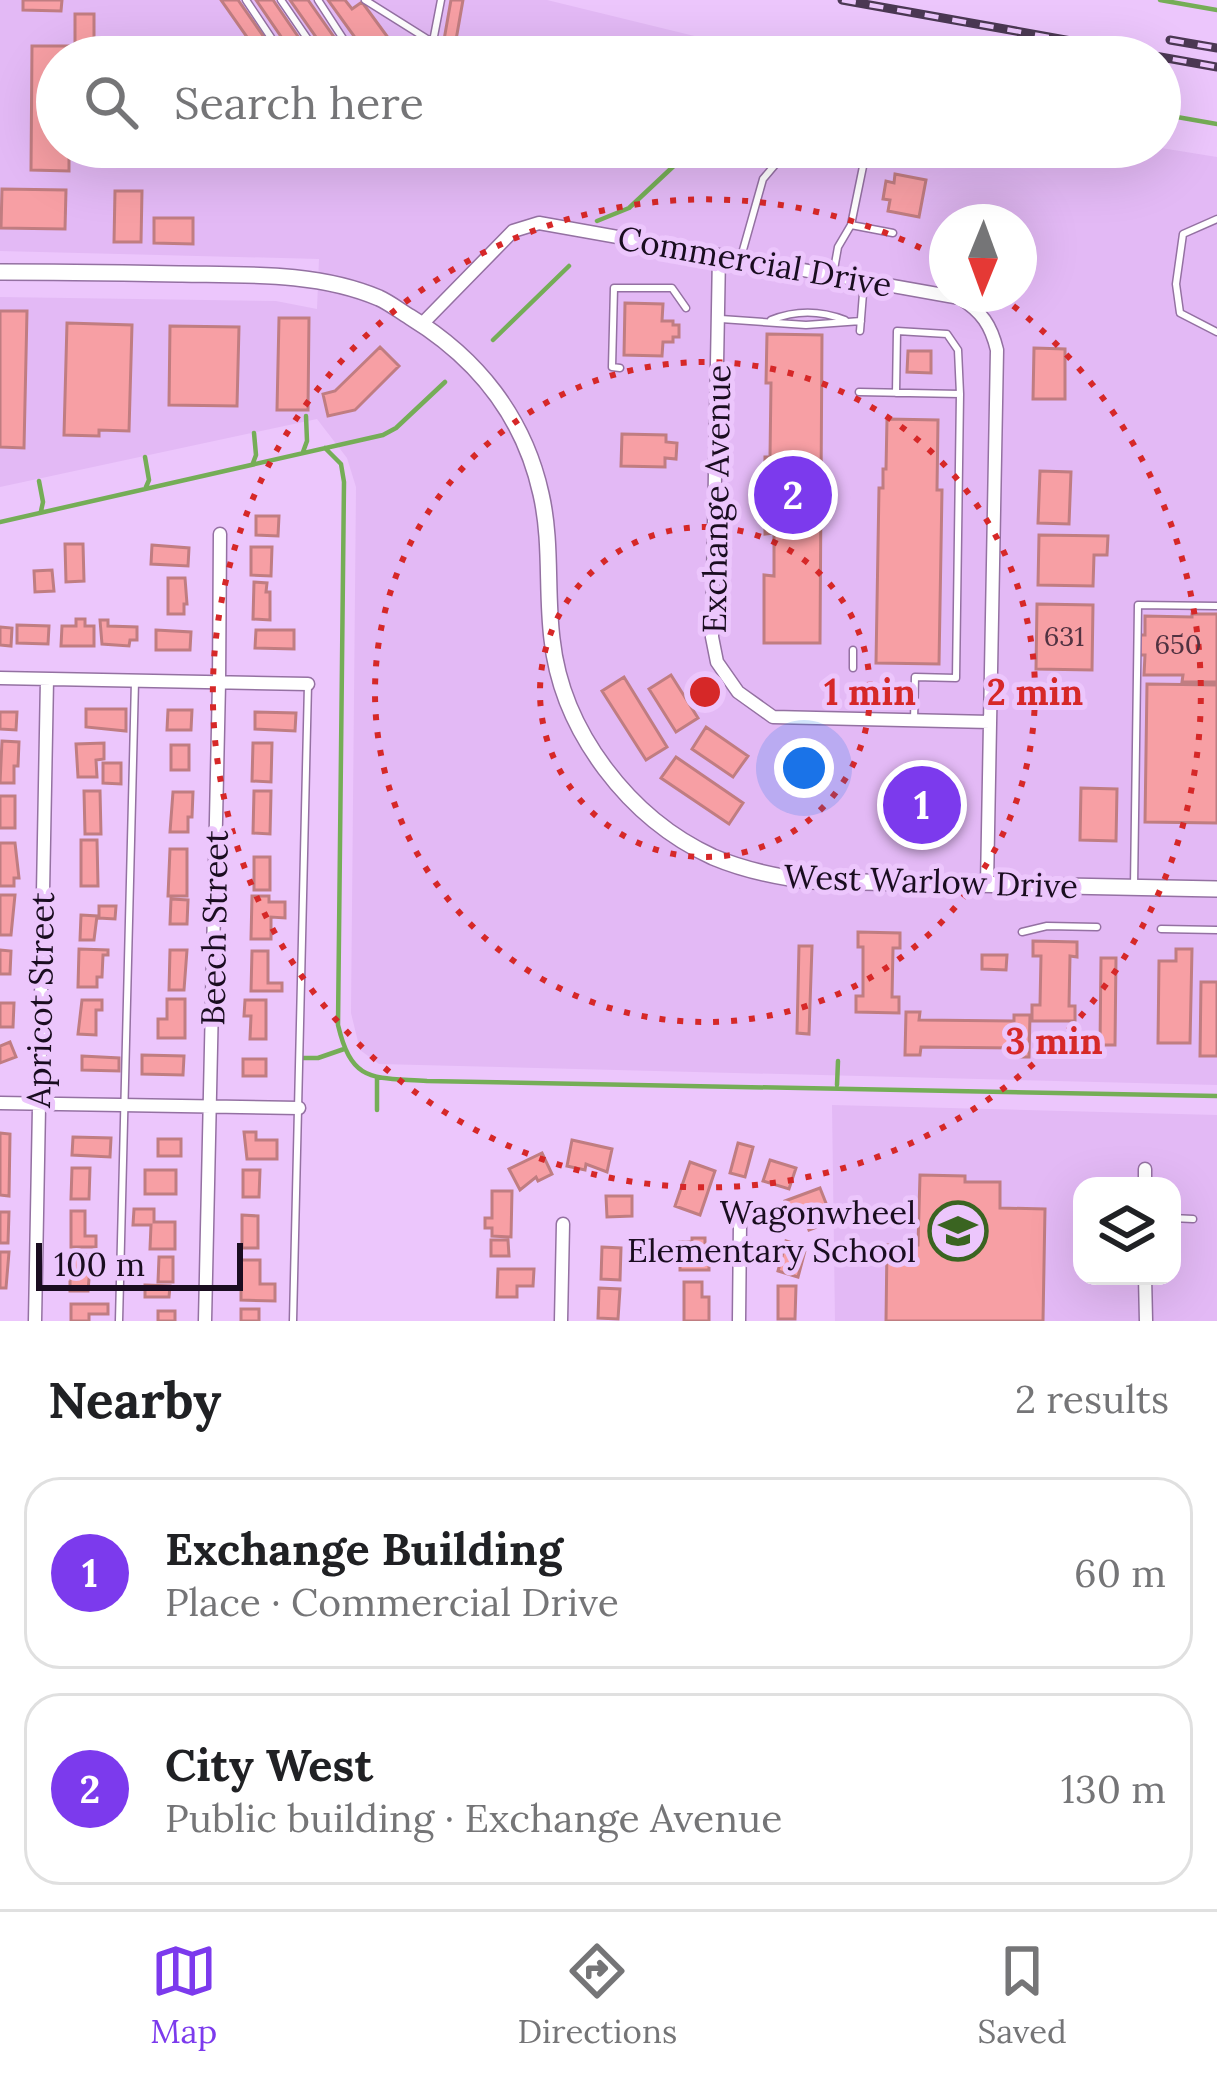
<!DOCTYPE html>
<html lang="en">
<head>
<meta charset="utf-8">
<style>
	body { margin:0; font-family:Lora,serif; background:#f2f2f2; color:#202124 }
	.controls { position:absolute; right:36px; bottom:36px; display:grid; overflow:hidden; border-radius:24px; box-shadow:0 12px 48px #0002 }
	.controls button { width:108px; height:108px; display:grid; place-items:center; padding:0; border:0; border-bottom:3px solid #e0e0e0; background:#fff; color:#202124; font:60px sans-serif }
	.compass { position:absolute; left:929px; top:204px; width:108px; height:108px; border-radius:50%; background:#fff; box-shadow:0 12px 48px #0002; rotate:181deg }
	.scale { position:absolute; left:36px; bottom:30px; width:207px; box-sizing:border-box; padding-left:12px; border:6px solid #1a0d20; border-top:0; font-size:33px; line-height:42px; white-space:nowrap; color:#1a0d20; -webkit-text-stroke:9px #ecc6fc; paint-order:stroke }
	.you { position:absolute; left:804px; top:768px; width:42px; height:42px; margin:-30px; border:9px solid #fff; border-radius:50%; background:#1a73e8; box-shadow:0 0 0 18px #1a73e833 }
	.badge { display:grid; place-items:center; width:78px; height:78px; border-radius:50%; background:#7c3aed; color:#fff; font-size:39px; font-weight:700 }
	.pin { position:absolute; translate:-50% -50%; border:6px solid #fff; box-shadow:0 3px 12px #0006 }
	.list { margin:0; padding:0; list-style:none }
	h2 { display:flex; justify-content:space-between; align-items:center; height:156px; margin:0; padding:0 48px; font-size:51px }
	h2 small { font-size:39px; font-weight:400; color:#757577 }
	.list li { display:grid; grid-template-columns:78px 1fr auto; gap:36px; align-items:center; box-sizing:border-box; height:192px; margin:0 24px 24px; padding:0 24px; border:3px solid #e0e0e0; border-radius:36px }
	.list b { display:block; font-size:45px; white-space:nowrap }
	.list p { margin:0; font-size:39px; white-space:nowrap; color:#757577 }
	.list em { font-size:39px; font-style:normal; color:#757577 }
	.icon { flex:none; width:66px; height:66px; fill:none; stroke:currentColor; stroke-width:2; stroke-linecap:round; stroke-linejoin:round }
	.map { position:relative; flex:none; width:1217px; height:1321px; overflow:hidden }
	.search { position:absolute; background:#fff; box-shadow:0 12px 48px #0002; left:36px; right:36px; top:36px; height:132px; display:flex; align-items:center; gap:30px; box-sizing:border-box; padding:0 42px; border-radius:66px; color:#757577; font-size:45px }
	.sheet { height:588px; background:#fff }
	nav { display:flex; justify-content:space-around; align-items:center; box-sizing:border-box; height:168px; border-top:3px solid #e0e0e0; background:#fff; font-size:33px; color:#757577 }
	nav a { display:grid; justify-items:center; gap:6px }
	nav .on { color:#7c3aed }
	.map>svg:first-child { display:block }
	.built { fill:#e3b9f5; fill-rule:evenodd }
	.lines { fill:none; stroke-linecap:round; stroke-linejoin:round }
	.stream { stroke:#75ad57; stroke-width:4.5 }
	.building { fill:#f79fa4; stroke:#c07d81; stroke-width:3 }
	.service-casing { stroke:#9471a2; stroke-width:9 }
	.minor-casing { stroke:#9471a2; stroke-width:15 }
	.tertiary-casing { stroke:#9471a2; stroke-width:18 }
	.service { stroke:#fff; stroke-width:6 }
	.minor { stroke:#fff; stroke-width:12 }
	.tertiary { stroke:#fff; stroke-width:15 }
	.rail-casing { stroke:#4b3853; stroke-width:9 }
	.rail { stroke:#ecc6fc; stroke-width:4.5; stroke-dasharray:14; stroke-linecap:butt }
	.ring { fill:none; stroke:#d62828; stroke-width:6; stroke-dasharray:6 12 }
	.labels { text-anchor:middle; stroke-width:10; stroke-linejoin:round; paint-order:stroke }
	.number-label { font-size:27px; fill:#513241 }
	.street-label { font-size:33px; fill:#1a0d20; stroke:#ecc6fc }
	.poi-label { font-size:33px; fill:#1a0d20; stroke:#ecc6fc; text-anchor:end }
	.centre { fill:#d62828; stroke:#ecc6fc; stroke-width:6 }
	.ring-label { font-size:36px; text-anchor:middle; font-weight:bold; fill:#d62828; stroke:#ecc6fc; stroke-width:10; stroke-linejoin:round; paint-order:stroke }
</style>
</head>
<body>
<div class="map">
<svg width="1217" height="1321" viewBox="0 0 1217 1321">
	<rect width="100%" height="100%" fill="#ecc6fc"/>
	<path class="built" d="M 0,0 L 547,0 L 780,57 L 57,57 L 57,147 L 1155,147 L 1217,157 L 1217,1085 L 379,1064 L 360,1050 L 351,1013 L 356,487 L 347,458 L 317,419 L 0,487 L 0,297 L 276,301 L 317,309 L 319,259 L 0,251 ZM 947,222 L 1019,222 L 1019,294 L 947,294 Z
		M 832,1105 L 1217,1115 L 1217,1321 L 835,1321 ZM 1082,1186 L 1172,1186 L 1172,1276 L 1082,1276 Z"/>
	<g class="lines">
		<path class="stream" d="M 1160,0 L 1217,10
			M 803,57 L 820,53 L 840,57
			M 1160,114 L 1217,124
			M 597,221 L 629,208 L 694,147
			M 493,340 L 569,266
			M 325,448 L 341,464 L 344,482 L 338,1025 C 352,1084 373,1077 427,1081 L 1217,1096
			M 303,452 L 307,441 L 306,416
			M 145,457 L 149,480 L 146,487
			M 253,463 L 256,455 L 254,433
			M 39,481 L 43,502 L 41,511
			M 0,522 L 383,435 L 396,428 L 445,382
			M 303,1058 L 318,1058 L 344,1049
			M 377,1077 L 377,1110
			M 837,1085 L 838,1061"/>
	</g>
	<path class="building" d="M 23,0 L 62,0 L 61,11 L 23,10 Z
		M 221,0 L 238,0 L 278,57 L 261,57 Z
		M 256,0 L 273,0 L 312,57 L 295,57 Z
		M 290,0 L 308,0 L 348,57 L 330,57 Z
		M 328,0 L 345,0 L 352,9 L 362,2 L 400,54 L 396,57 L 369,57 Z
		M 451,0 L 463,0 L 453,57 L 441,57 Z
		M 75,14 L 94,14 L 94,53 L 75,53 Z
		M 32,46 L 71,46 L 71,57 L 57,57 L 57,147 L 69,147 L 69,171 L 31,170 Z
		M 200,147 L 237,147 L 237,155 L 200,155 Z
		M 278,147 L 404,147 L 404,158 L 278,155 Z
		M 895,174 L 926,180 L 919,217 L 888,211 L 890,200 L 883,199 L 886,181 L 894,183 Z
		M 2,189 L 66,190 L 65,229 L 1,228 Z
		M 115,191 L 142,191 L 141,242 L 114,242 Z
		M 154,218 L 193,218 L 193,244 L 154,243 Z
		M 625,303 L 663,304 L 662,321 L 673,321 L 673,325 L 679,325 L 679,337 L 673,337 L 673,342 L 663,342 L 662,356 L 624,355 Z
		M 0,311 L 27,311 L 24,448 L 0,447 Z
		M 279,318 L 309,318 L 308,410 L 277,410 Z
		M 67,323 L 132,325 L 129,431 L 99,430 L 99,436 L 64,435 Z
		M 170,326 L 239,327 L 237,406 L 169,405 Z
		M 767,334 L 822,335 L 820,643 L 764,643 L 764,575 L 774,576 L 774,533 L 765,534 L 765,457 L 770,457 L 771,383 L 766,383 Z
		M 380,347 L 399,366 L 355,410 L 328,416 L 323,394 L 335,391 Z
		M 1034,348 L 1065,349 L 1065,399 L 1033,399 Z
		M 908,351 L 931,351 L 931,373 L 907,372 Z
		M 887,419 L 938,420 L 937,490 L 942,490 L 939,664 L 876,663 L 879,488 L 883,488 L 883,469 L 886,469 Z
		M 622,434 L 666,435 L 666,442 L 677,443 L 676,459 L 665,458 L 665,467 L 621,466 Z
		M 1040,471 L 1071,472 L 1069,524 L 1038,523 Z
		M 256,516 L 279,516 L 278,536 L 256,535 Z
		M 1039,535 L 1108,536 L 1107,555 L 1094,555 L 1093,586 L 1038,585 Z
		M 65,544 L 83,544 L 84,581 L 66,582 Z
		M 152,545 L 189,548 L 188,566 L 151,564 Z
		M 251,547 L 272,547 L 271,576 L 251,575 Z
		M 52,570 L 54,591 L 35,592 L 34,571 Z
		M 168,578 L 185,578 L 187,604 L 184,604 L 184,614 L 168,614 Z
		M 254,582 L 267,583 L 266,592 L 270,592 L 270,620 L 253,619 Z
		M 1037,604 L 1093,605 L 1092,670 L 1036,669 Z
		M 1192,614 L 1217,614 L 1217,682 L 1182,682 L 1183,675 L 1144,675 L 1145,655 L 1139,655 L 1139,635 L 1145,635 L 1145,616 L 1192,617 Z
		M 76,619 L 85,619 L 85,626 L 94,626 L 94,646 L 61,646 L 62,626 L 76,626 Z
		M 100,620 L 108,620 L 108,626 L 137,627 L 137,640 L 130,640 L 129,646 L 102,644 Z
		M 17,625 L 49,626 L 48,644 L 17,643 Z
		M 0,627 L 12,628 L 11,646 L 0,645 Z
		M 156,630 L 191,632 L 190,650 L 156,650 Z
		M 256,630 L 294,630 L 294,649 L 255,648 Z
		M 671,675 L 698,718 L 676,732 L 649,689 Z
		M 624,677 L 667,747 L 646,760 L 602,691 Z
		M 1147,684 L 1217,685 L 1217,823 L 1145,822 Z
		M 86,709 L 126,709 L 126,731 L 86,727 Z
		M 168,710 L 192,710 L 191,730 L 167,730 Z
		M 0,712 L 17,712 L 16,730 L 0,729 Z
		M 255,712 L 296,713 L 295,731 L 255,729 Z
		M 706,727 L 748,756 L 733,777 L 692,749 Z
		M 2,741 L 19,742 L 18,766 L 14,766 L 14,783 L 0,783 Z
		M 104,743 L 104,759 L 96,760 L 97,777 L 78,777 L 76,744 Z
		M 253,743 L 272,743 L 271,782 L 252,781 Z
		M 171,745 L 189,745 L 189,770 L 171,770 Z
		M 676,757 L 743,803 L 729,824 L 661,778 Z
		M 103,763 L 121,763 L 121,784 L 103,783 Z
		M 903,766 L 938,767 L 943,771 L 942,800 L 946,802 L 946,807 L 942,809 L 941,838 L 936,843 L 901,842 L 897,837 L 898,770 Z
		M 1081,788 L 1117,789 L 1116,841 L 1080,840 Z
		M 84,791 L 100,791 L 101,834 L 85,834 Z
		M 254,791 L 271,791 L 270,834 L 253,833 Z
		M 173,792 L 193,792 L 192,817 L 188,817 L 188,832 L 170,832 Z
		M 0,796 L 15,796 L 15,828 L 0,828 Z
		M 81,840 L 97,840 L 98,886 L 81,886 Z
		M 0,843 L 15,843 L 19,878 L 14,878 L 14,886 L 0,886 Z
		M 170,849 L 187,849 L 187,896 L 168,896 Z
		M 254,857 L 270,857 L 270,890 L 254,890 Z
		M 0,895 L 15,895 L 11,935 L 0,935 Z
		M 252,896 L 269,896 L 269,902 L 285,902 L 285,918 L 271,917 L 271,939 L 251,939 Z
		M 171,899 L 188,900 L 187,924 L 170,924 Z
		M 99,906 L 116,906 L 115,919 L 99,918 Z
		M 81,915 L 97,916 L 94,940 L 80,940 Z
		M 858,932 L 900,933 L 900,948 L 893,948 L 892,997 L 899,997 L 899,1013 L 856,1012 L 856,996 L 863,996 L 863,947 L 858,947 Z
		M 1033,941 L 1077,942 L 1077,957 L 1070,956 L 1069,1006 L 1075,1006 L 1075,1021 L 1032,1021 L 1032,1005 L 1040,1005 L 1041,956 L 1033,956 Z
		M 799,946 L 812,946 L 809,1034 L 797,1033 Z
		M 79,949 L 108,950 L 108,955 L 103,955 L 102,977 L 97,977 L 97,987 L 78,987 Z
		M 1176,949 L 1192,949 L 1190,1043 L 1158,1043 L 1159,961 L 1176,961 Z
		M 0,950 L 11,951 L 10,974 L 0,974 Z
		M 170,950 L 187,950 L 184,990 L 169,990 Z
		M 252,951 L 268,951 L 268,983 L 282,983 L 282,991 L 251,991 Z
		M 982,955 L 1007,955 L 1006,970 L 982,969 Z
		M 1101,958 L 1116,958 L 1115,1045 L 1100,1045 Z
		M 1201,982 L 1217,982 L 1217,1056 L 1200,1056 Z
		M 167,999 L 185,999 L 185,1038 L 158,1038 L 158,1019 L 167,1019 Z
		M 82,1000 L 102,1000 L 102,1010 L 96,1010 L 96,1035 L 78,1034 Z
		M 245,1000 L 266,1000 L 266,1039 L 250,1039 L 251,1016 L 244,1016 Z
		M 0,1003 L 14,1003 L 13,1027 L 0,1027 Z
		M 906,1012 L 920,1012 L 919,1020 L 1014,1021 L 1014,1015 L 1030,1015 L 1029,1057 L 1014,1057 L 1014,1048 L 921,1047 L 920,1055 L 905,1055 Z
		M 10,1042 L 16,1057 L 0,1063 L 0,1046 Z
		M 142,1055 L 184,1056 L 183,1075 L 142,1074 Z
		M 82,1056 L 119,1058 L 119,1071 L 82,1070 Z
		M 243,1059 L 266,1059 L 266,1076 L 243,1076 Z
		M 244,1132 L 256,1132 L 256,1140 L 277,1140 L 277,1159 L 247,1159 Z
		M 0,1133 L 10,1134 L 9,1196 L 0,1195 Z
		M 73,1137 L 111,1138 L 110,1157 L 72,1155 Z
		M 158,1139 L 181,1139 L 181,1156 L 158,1156 Z
		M 572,1140 L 612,1149 L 607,1172 L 586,1164 L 585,1170 L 567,1166 Z
		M 738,1143 L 753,1147 L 745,1177 L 730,1173 Z
		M 542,1153 L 552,1174 L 538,1181 L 536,1177 L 520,1190 L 509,1169 Z
		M 770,1160 L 796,1168 L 789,1189 L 763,1181 Z
		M 690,1162 L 715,1171 L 700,1215 L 675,1206 Z
		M 72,1168 L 90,1168 L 89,1199 L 71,1199 Z
		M 145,1170 L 176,1170 L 176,1194 L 145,1194 Z
		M 243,1170 L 260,1170 L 259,1197 L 243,1197 Z
		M 920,1175 L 965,1176 L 965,1182 L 1000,1182 L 1000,1208 L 1045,1209 L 1043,1321 L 886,1321 L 887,1245 L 918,1245 Z
		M 820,1188 L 833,1221 L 809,1230 L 803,1212 L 791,1217 L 785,1201 Z
		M 492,1191 L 512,1191 L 511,1237 L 492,1236 L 492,1228 L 485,1228 L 485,1218 L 492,1218 Z
		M 606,1196 L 632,1196 L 632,1216 L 607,1217 Z
		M 134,1209 L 154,1209 L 154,1222 L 175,1222 L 175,1249 L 150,1249 L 151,1225 L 133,1225 Z
		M 71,1211 L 85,1211 L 85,1236 L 96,1236 L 96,1247 L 71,1247 Z
		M 0,1212 L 9,1212 L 8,1243 L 0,1243 Z
		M 242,1215 L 258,1216 L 258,1248 L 242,1248 Z
		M 692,1238 L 705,1238 L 705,1254 L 709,1254 L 709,1270 L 680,1270 L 680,1242 L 692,1242 Z
		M 491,1240 L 508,1240 L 509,1256 L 491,1256 Z
		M 786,1241 L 806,1247 L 798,1277 L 778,1271 Z
		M 602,1247 L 621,1248 L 620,1280 L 601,1279 Z
		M 0,1252 L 9,1252 L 6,1288 L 0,1288 Z
		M 70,1255 L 91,1255 L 88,1291 L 70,1291 Z
		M 159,1257 L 173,1257 L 173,1282 L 158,1282 Z
		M 241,1260 L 260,1260 L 260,1284 L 275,1284 L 275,1301 L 241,1300 Z
		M 498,1269 L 534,1269 L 533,1286 L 517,1286 L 517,1297 L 497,1297 Z
		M 684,1282 L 702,1282 L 702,1297 L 709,1297 L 709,1321 L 684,1321 Z
		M 145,1285 L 170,1286 L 169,1297 L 145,1297 Z
		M 778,1286 L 796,1286 L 795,1319 L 778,1319 Z
		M 599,1288 L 620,1289 L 618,1319 L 598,1318 Z
		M 71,1304 L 108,1304 L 108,1314 L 89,1314 L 89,1321 L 71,1321 Z
		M 241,1309 L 259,1309 L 259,1321 L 241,1321 Z
		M 158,1311 L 175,1311 L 175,1321 L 158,1321 Z"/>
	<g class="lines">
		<defs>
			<path id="service" d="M 246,0 L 284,57
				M 281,0 L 320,57
				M 318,0 L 355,57
				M 365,0 L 432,42
				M 430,57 L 441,0
				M 890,147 L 898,148
				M 1217,219 L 1183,234 L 1176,284 L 1180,313 L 1217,332
				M 851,225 L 893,233
				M 741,257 L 763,179 L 790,147
				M 833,275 L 838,247 L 851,225 L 867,147
				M 721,319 L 806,325 L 861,321
				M 771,320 C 796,310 819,310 845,320
				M 860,331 L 864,281
				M 620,368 L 612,367 L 614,288 L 672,288 L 686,308
				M 859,392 L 960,394 L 956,678 L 915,677 L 914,720
				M 896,393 L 897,331 L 947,334 L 958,350 L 960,394
				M 853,668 L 853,650
				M 1134,887 L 1138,605 L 1217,606
				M 1161,929 L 1217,930
				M 1022,932 L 1047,926 L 1097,927
				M 1172,1218 L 1193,1219
				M 119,1321 L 135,681
				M 293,1321 L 308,684"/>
			<path id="minor" d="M 719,255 L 712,637 L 717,662 L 738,692 L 773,717 L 990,722
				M 422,324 L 513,231 L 539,223 L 960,298 C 982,312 991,325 997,350 L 987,885
				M 0,678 L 308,684
				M 0,1103 L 299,1108
				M 1145,1169 L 1145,1186
				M 1145,1276 L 1146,1321
				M 35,1321 L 47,679
				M 205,1321 L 219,683 L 220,534
				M 561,1321 L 563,1224
				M 739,1321 L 740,1223"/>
			<path id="tertiary" d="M 0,272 C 61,272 121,273 182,274 C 247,275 318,272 379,298 C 390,303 400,311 410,317 C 477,358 524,417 541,494 C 552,542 546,591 552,639 C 562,732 630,819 713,857 C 744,870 777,877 810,881 L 1217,889"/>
		</defs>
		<use href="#service" class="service-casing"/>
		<use href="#minor" class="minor-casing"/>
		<use href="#tertiary" class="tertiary-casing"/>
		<use href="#service" class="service"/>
		<use href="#minor" class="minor"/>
		<use href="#tertiary" class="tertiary"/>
		<defs>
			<path id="rail" d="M 842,0 L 1217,67
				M 1170,40 L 1217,48"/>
		</defs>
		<use href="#rail" class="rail-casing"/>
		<use href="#rail" class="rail"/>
	</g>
	<g class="ring">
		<circle cx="705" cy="692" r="165"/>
		<circle cx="705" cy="692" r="330"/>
		<path d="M999 295A494 494 0 1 1 944 260"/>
	</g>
	<defs>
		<symbol id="school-ring" viewBox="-11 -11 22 22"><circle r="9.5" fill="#ecc6fc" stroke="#3a6421" stroke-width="1.5"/><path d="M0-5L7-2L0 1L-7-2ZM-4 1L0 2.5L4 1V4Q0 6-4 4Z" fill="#3a6421"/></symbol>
	</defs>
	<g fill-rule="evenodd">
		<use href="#school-ring" x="925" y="1198" width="66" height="66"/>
	</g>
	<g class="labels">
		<g class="number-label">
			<text x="1064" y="646">631</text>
			<text x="1178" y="654">650</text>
		</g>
		<g class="street-label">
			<text transform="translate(755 261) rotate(10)" y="12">Commercial Drive</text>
			<text transform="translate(716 499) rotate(-89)" y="12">Exchange Avenue</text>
			<text transform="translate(931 881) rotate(2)" y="12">West Warlow Drive</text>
			<text transform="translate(214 928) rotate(-89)" y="12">Beech Street</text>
			<text transform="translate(40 1000) rotate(-89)" y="12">Apricot Street</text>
		</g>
		<g class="poi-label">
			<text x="916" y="1224">Wagonwheel<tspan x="916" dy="38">Elementary School</tspan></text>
		</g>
	</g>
	<circle cx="705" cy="692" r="18" class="centre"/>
	<g class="ring-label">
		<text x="870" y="705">1 min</text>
		<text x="1035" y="705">2 min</text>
		<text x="1054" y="1054">3 min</text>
	</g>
</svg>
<div class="controls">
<button><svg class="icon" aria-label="layers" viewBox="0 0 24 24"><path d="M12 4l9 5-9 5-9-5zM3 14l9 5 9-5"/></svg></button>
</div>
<svg class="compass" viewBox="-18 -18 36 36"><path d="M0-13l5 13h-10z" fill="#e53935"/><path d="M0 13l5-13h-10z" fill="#757577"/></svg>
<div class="scale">100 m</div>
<div class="you"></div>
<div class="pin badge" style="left:922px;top:805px">1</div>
<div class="pin badge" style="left:793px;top:495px">2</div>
<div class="search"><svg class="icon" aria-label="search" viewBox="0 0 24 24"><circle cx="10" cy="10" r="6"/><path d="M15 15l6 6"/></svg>Search here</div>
</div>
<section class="sheet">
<h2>Nearby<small>2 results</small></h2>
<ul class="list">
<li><span class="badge">1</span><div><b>Exchange Building</b><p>Place · Commercial Drive</p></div><em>60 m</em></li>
<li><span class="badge">2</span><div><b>City West</b><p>Public building · Exchange Avenue</p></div><em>130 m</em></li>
</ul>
</section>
<nav>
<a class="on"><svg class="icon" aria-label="map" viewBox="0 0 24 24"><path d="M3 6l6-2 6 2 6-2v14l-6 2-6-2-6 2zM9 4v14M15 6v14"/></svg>Map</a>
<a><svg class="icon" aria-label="directions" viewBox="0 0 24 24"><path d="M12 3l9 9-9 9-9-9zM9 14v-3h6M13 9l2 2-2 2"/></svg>Directions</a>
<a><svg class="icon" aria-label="saved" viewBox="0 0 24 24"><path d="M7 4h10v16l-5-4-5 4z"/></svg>Saved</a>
</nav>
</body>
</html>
